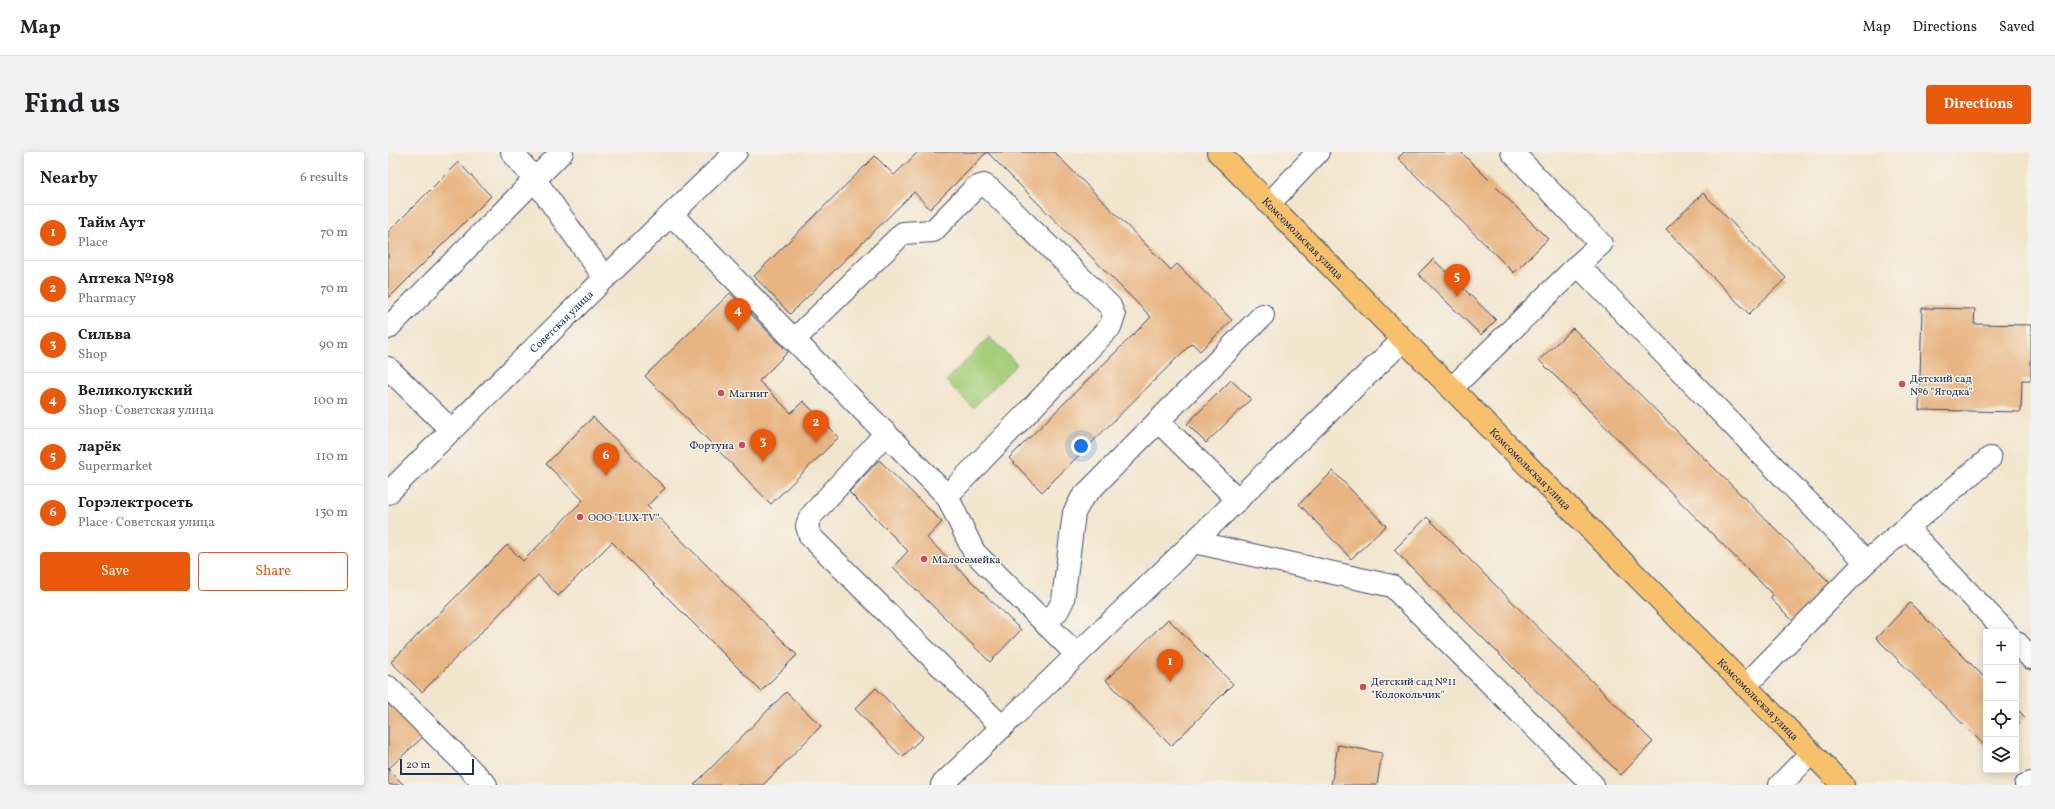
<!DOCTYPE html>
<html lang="en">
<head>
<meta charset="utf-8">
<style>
	body { margin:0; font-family:Vollkorn,serif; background:#f2f2f2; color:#202124 }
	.controls { position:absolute; right:12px; bottom:12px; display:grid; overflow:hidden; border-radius:4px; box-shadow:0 2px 10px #0003 }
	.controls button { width:36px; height:36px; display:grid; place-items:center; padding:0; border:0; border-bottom:1px solid #e0e0e0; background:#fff; color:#202124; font:20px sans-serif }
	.scale { position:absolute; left:12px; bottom:10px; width:74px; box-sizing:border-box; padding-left:4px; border:2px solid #1b2f5e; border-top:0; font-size:11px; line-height:14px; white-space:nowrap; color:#1b2f5e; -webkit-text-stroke:3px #f7f3e8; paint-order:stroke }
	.you { position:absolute; left:693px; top:294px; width:14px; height:14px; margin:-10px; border:3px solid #fff; border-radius:50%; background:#1a73e8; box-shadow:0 0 0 6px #1a73e833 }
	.badge { display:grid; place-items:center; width:26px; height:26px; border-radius:50%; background:#ea580c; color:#fff; font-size:13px; font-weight:700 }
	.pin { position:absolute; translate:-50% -33px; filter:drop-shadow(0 1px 2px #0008) }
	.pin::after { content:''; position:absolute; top:21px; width:14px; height:12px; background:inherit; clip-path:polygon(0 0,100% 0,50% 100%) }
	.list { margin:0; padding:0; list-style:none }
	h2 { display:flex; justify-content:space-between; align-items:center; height:52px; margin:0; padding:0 16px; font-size:17px }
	h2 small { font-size:13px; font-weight:400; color:#757577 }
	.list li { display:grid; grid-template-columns:26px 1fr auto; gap:12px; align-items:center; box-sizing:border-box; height:56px; padding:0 16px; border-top:1px solid #e0e0e0 }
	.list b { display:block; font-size:15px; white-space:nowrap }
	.list p { margin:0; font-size:13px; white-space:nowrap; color:#757577 }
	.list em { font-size:13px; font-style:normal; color:#757577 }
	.actions { display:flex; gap:8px; padding:12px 16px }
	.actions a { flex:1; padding:9px 0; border:1px solid #ea580c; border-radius:4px; text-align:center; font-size:14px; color:#ea580c }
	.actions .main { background:#ea580c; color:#fff }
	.icon { flex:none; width:22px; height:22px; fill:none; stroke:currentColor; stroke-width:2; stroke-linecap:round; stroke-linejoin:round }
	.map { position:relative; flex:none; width:1643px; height:633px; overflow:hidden; border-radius:4px }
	header { display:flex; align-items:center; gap:24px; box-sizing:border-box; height:56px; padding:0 20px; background:#fff; border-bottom:1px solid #e0e0e0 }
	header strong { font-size:19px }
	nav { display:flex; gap:22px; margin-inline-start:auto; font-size:14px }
	.intro { display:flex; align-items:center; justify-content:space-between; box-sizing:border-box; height:96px; padding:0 24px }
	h1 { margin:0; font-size:28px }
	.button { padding:10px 18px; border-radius:4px; background:#ea580c; color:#fff; font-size:14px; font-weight:700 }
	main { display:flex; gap:24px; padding:0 24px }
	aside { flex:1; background:#fff; border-radius:4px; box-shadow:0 2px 10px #0003 }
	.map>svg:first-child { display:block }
	.green { fill:#a6ce79; stroke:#607e6c }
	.building { fill:#e8b481 }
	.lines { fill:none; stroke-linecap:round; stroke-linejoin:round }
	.minor-casing { stroke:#3b4a6f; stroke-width:24 }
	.major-casing { stroke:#3b4a6f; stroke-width:24 }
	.minor { stroke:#fff; stroke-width:22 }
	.major { stroke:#f6c16b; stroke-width:22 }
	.poi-dot { fill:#d1495b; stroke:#f7f3e8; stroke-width:1.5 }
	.labels { text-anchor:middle; stroke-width:3; stroke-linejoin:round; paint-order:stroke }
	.street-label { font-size:11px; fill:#1b2f5e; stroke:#f7f3e8 }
	.poi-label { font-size:11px; fill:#1b2f5e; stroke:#f7f3e8; text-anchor:start }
</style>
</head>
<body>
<header>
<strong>Map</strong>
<nav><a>Map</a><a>Directions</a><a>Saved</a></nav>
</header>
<div class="intro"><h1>Find us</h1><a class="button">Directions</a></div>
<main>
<aside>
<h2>Nearby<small>6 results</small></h2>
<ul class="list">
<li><span class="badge">1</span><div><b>Тайм Аут</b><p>Place</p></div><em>70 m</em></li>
<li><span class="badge">2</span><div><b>Аптека №198</b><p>Pharmacy</p></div><em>70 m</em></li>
<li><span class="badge">3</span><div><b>Сильва</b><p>Shop</p></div><em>90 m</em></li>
<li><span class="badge">4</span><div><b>Великолукский</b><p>Shop · Советская улица</p></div><em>100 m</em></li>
<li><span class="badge">5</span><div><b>ларёк</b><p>Supermarket</p></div><em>110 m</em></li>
<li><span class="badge">6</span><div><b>Горэлектросеть</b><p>Place · Советская улица</p></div><em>130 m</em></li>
</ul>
<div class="actions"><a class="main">Save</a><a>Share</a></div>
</aside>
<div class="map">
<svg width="1643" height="633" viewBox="0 0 1643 633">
	<rect width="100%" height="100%" fill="#f7f3e8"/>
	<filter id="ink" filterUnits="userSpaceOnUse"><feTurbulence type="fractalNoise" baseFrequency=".025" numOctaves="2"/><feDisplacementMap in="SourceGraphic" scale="8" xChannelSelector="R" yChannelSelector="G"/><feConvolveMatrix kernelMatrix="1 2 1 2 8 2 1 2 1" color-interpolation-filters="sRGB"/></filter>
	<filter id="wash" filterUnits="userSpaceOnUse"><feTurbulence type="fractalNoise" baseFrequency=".012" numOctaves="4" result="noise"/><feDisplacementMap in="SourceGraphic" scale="16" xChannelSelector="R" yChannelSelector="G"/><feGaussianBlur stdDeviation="0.9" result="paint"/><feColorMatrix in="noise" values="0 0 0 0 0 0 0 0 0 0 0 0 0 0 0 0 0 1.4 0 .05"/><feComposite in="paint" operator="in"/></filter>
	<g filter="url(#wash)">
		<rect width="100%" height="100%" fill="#f2e5cd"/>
		<path class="green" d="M 601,185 L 629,212 L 585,256 L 558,229 Z"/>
		<g id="blocks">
			<path class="building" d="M 530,0 L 666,0 L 783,118 L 789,112 L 844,168 L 812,199 L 804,191 L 654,340 L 621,306 L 763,165 L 599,0 L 542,57 L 526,40 L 402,162 L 366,124 L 487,4 L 506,23 Z
				M 1016,0 L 1073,0 L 1160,87 L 1126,121 L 1010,6 Z
				M 70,10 L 103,44 L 0,147 L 0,80 Z
				M 1315,41 L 1398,126 L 1361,162 L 1278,77 Z
				M 1045,107 L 1108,168 L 1093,183 L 1030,122 Z
				M 342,141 L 400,200 L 371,229 L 403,261 L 415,249 L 451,285 L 383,352 L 257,224 Z
				M 1534,156 L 1587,157 L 1586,172 L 1643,173 L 1643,228 L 1634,228 L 1633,260 L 1531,258 Z
				M 1185,176 L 1442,431 L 1405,469 L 1382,446 L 1385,443 L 1151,208 Z
				M 843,228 L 863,247 L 818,291 L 799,272 Z
				M 205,265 L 277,336 L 259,354 L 409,503 L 373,539 L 224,390 L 170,444 L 150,423 L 34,540 L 3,510 L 119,393 L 135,409 L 195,348 L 158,312 Z
				M 491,308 L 554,370 L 539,386 L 633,478 L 602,510 L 505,415 L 520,399 L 461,340 Z
				M 945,319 L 998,374 L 963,407 L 911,352 Z
				M 1039,365 L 1265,590 L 1233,623 L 1006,398 Z
				M 1522,451 L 1598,527 L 1598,595 L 1488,486 Z
				M 780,467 L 845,532 L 783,594 L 718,528 Z
				M 488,536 L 535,585 L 514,605 L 467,557 Z
				M 398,540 L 433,574 L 375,633 L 306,633 Z
				M 0,550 L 35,585 L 0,617 L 16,633 L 0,633 Z
				M 1628,556 L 1637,565 L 1628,574 Z
				M 950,593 L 994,601 L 989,633 L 943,633 Z"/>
		</g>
	</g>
	<g filter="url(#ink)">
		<use href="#blocks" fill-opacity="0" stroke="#3b4a6f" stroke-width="1"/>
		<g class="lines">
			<defs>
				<g id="minor">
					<path d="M 124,0 L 147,28 L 217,126"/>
					<path d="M 1124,0 L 1213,92 L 1190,113 L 1478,410 L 1357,534"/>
					<path d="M 881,52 L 930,0"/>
					<path d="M 284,63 L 559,344 L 586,400 L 689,503"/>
					<path d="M 0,176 L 174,0"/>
					<path d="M 407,187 L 515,81 L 545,79 L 587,36 L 596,33 L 602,37 L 722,154 L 726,164 L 722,175 L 559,344"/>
					<path d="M 0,216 L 63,278"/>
					<path d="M 1064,236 L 1190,113"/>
					<path d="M 770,269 L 850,348"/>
					<path d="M 498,281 L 422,365 L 419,374 L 422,384 L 614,575"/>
					<path id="s1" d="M 0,341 L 217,126 L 348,0"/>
					<path d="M 1519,376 L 1618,480"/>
					<path d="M 806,390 L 1004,434 L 1205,633"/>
					<path d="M 1478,410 L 1602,306"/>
					<path d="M 658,472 L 670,458 L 675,448 L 686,361 L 694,346 L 875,163"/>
					<path d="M 1628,490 L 1643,506"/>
					<path d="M 0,535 L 98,633"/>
					<path d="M 554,633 L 1015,188"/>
					<path d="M 1392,633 L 1423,601"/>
					<path d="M 1638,633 L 1643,631"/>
				</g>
				<g id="major">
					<path id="s2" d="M 830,0 L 1455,633"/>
				</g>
			</defs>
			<use href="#minor" class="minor-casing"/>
			<use href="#major" class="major-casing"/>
			<use href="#minor" class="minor"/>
			<use href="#major" class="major"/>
		</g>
	</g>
	<g class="poi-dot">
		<circle cx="1514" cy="232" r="4"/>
		<circle cx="333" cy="241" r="4"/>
		<circle cx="354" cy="293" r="4"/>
		<circle cx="192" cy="365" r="4"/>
		<circle cx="536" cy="407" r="4"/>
		<circle cx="975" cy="535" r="4"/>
	</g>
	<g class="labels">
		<g class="street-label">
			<text dy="4" stroke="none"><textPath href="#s2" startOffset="121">Комсомольская улица</textPath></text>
			<text dy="4" stroke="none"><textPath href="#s1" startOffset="244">Советская улица</textPath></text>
			<text dy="4" stroke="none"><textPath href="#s2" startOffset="445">Комсомольская улица</textPath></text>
			<text dy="4" stroke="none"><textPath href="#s2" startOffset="769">Комсомольская улица</textPath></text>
		</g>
		<g class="poi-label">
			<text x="1522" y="230">Детский сад<tspan x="1522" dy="13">№6 "Ягодка"</tspan></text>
			<text x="341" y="245">Магнит</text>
			<text x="346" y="297" text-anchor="end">Фортуна</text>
			<text x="200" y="369">ООО "LUX-TV"</text>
			<text x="544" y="411">Малосемейка</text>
			<text x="983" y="533">Детский сад №11<tspan x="983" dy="13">"Колокольчик"</tspan></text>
		</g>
	</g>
</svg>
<div class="controls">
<button>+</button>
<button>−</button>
<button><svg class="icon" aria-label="locate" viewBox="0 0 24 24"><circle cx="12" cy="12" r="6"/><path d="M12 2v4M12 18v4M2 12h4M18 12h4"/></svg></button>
<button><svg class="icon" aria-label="layers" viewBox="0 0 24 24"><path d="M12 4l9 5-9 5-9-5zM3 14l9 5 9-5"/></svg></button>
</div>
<div class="scale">20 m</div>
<div class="you"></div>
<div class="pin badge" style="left:782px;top:530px">1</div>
<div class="pin badge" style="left:428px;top:291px">2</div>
<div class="pin badge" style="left:375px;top:310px">3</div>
<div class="pin badge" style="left:350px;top:179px">4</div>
<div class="pin badge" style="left:1069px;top:145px">5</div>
<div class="pin badge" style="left:218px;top:324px">6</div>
</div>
</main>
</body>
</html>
